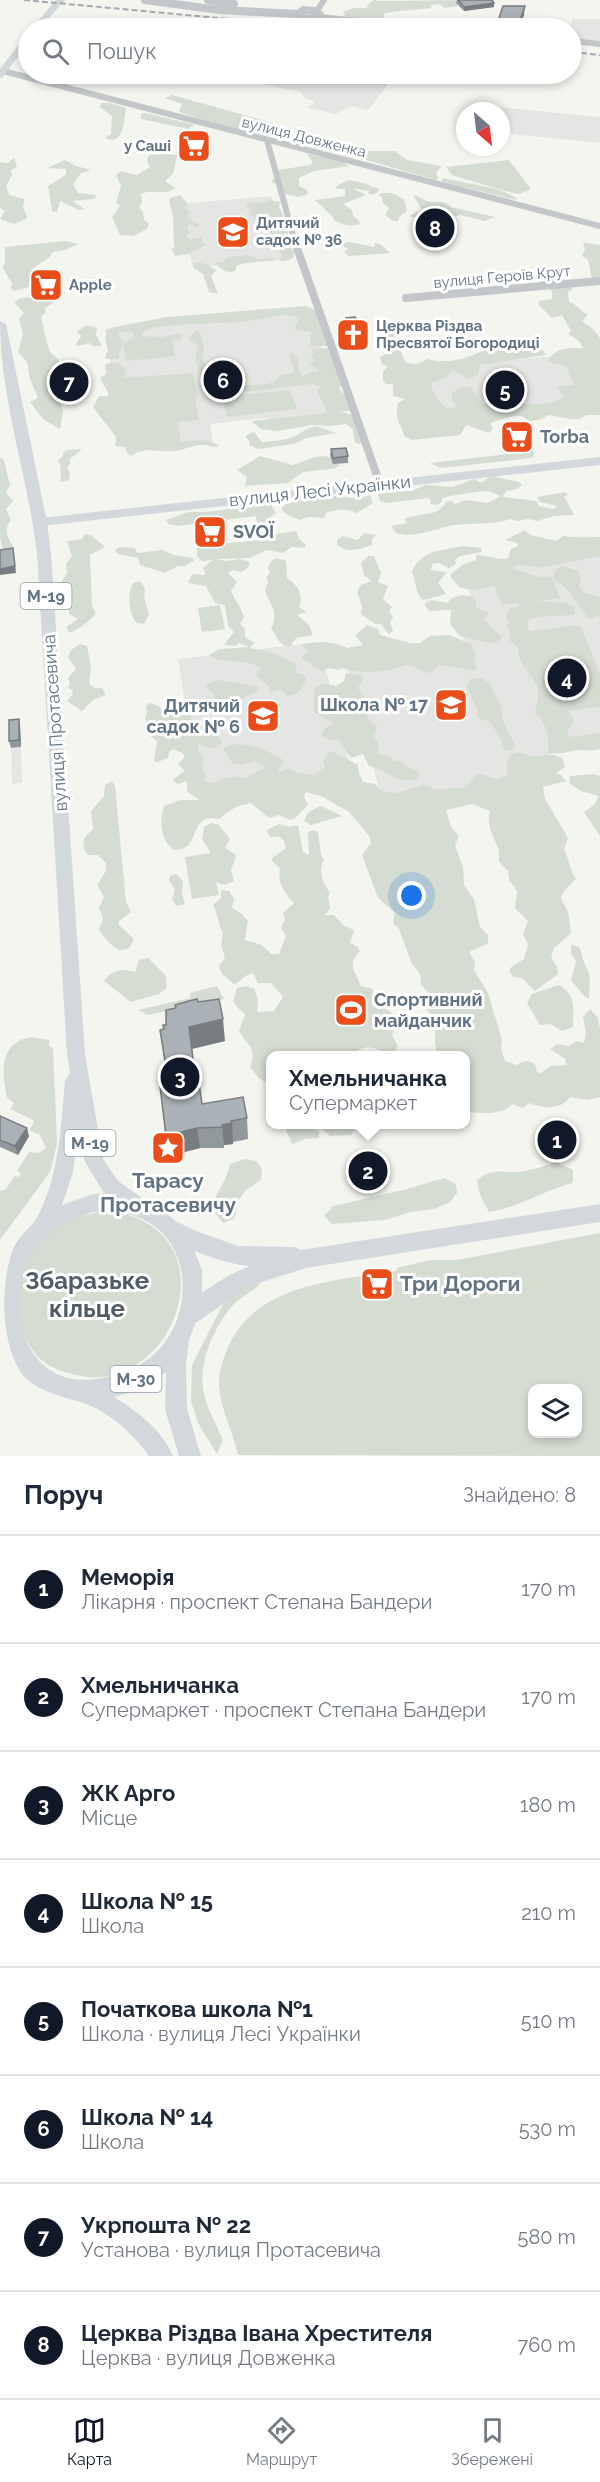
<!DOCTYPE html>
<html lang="uk">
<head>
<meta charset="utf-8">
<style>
	body { margin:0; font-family:Raleway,sans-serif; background:#f6f6f7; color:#1f2937 }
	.controls { position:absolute; right:18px; bottom:18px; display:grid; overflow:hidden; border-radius:12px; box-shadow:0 3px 9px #0003 }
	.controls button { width:54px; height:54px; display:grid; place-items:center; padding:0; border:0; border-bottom:2px solid #e0e1e3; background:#fff; color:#1f2937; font:30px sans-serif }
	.compass { position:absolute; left:456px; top:102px; width:54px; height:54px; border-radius:50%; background:#fff; box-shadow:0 3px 9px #0003; rotate:152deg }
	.you { position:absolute; left:412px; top:896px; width:21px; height:21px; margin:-15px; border:4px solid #fff; border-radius:50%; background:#1a73e8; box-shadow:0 0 0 9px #1a73e833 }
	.badge { display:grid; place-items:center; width:39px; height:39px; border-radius:50%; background:#111827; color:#fff; font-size:20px; font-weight:700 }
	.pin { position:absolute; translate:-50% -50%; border:3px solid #fff; box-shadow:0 2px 6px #0006 }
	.popup { position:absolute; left:266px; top:1051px; width:204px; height:78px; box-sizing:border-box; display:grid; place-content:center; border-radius:12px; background:#fff; filter:drop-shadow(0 2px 4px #0005); font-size:20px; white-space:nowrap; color:#747a83 }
	.popup b { font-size:22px; color:#1f2937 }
	.popup::after { content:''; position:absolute; left:50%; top:100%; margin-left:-12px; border:12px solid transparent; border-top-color:#fff }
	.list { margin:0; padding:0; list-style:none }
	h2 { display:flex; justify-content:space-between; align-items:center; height:78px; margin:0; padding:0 24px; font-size:26px }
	h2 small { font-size:20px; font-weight:400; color:#747a83 }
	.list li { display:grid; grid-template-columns:39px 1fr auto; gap:18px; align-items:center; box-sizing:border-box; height:108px; padding:0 24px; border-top:2px solid #e0e1e3 }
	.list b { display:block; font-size:22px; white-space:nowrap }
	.list p { margin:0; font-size:20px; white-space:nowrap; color:#747a83 }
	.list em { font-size:20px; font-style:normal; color:#747a83 }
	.icon { flex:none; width:33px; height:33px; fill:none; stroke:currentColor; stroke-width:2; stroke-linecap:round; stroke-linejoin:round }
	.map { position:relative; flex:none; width:600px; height:1456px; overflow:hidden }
	.search { position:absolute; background:#fff; box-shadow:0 3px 9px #0003; left:18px; right:18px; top:18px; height:66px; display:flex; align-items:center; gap:15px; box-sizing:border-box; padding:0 21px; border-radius:33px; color:#747a83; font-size:22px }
	.sheet { height:942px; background:#fff }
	nav { display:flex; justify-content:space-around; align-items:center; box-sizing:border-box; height:84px; border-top:2px solid #e0e1e3; background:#fff; font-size:16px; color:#747a83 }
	nav a { display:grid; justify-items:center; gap:3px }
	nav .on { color:#111827 }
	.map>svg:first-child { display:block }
	.built { fill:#e5e6e4 }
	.green { fill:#d5dcd1; fill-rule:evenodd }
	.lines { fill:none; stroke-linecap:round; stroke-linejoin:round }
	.minor-far1 { stroke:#c4c7ca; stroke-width:6 }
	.minor { stroke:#c4c7ca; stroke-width:8 }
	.tertiary { stroke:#c4c7ca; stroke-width:8 }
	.secondary { fill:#d3d8dc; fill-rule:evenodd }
	.primary { fill:#d3d8dc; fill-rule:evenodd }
	.trunk { fill:#d3d8dc; fill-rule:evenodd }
	.rail { stroke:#a3a9af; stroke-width:2; stroke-dasharray:6 3; stroke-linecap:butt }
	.wall { fill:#92999d }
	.shaded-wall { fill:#777d80 }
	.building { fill:#aab2b7; stroke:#777d80; stroke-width:1.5 }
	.labels { text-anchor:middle; stroke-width:6; stroke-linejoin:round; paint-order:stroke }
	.far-street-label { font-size:15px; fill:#627483; stroke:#fff }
	.far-poi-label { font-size:15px; font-weight:bold; fill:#627483; stroke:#fff; text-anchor:start }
	.shield { fill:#fff; stroke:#919ea8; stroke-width:1.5 }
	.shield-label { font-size:16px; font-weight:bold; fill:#627483 }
	.poi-label { font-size:18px; font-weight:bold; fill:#627483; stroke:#fff; text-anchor:start }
	.street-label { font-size:18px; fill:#627483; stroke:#fff }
	.near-poi-label { font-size:21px; font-weight:bold; fill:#627483; stroke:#fff }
	.near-neighbourhood-label { font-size:24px; font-weight:bold; fill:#505d67; stroke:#fff }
</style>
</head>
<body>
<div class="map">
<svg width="600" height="1456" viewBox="0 0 600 1456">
	<rect width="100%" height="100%" fill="#f5f5f0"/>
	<path class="built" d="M 573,19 L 600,19 L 600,41 L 572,38 L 570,28 Z
		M 219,74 L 396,74 L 368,110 L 351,106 L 336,114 L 308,108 L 315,101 L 306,99 L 300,92 L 218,75 Z
		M 498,107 L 600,117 L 600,143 L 501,133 L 501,111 L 496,111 Z
		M 271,196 L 291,259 L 193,268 L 178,204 Z
		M 309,309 L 345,419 L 269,427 L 266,418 L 210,424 L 213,441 L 125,451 L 105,329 Z
		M 570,354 L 587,401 L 435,418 L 416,371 Z
		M 600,551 L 600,740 L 559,746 L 524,781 L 382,800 L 347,665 L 468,651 L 455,617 L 477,614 L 460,567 Z
		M 319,642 L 352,773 L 200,793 L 178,659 Z
		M 21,748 L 22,783 L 12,784 L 11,749 Z"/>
	<path class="green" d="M 374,0 L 380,1 L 476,0 L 456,2 L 458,6 L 444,8 L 440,4 L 430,5 L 432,8 L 391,12 L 384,14 L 384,19 L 389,21 L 346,17 L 343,12 L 354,8 L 367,8 L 368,4 Z
		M 172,95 L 273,123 L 273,129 C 257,144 199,117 179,112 L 182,104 L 165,98 Z
		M 101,103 L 110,103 L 126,108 C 124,120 124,147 105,138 L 111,134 L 112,116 L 100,107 Z
		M 145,113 L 192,124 L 194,125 L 188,129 L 141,119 L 141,114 Z
		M 342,142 L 361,151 L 395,151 L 407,160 L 441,166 L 436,174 L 439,178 L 436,180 L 356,157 L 344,156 L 351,151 L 339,145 Z
		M 166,154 L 177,155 L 173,174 L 165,181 L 175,188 C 164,197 152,188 141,194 L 142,202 L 139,207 L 143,212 L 144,220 L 149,224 L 147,229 L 133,236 L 120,235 L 112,217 L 120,206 L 116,202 L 121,186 L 116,175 L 121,171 L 137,175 L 150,167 L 147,160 L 149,155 Z
		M 307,154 L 339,160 L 349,166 L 314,171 L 299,178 L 299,186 L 307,190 L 308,194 L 298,197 L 285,194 L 283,187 L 272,182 L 272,180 L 279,176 L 279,170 L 310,165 L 313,162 Z
		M 14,158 L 17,167 L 11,170 L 12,175 L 6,186 L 9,195 L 25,199 L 23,207 L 27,217 L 26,219 L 14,224 L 0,219 L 5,211 L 0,208 L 0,162 L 8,163 Z
		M 65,160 L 76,166 L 91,170 L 81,173 L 73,184 L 78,193 L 96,195 L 95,199 L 72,201 L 85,209 L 79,210 L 60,201 L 57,212 L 52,211 L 48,186 L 66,175 L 66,169 L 47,168 Z
		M 509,160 L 531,189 L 519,194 L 505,191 L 452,175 L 446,167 Z
		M 442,178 L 497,189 L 517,198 L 516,200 L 442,182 Z
		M 349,180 L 363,183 L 379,189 L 377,193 L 372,195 L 368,193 L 369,191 L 352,188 L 366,195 L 343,204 L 352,210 L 353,215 L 361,223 C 351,228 344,225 334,220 L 333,217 L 315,200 L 345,196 L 345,189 L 337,189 L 336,186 Z
		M 381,193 L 392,193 L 404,199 L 407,211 L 400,216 L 398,221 L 393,221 L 385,215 L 389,208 L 382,202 L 383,199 L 379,195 Z
		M 180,195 L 189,205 L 184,207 L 189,211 L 188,218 L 200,225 L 196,228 L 189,224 L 187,228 L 190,233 L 186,236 L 190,239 L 202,237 L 202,242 L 206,245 L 189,254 L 175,256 L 171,249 L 175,247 C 172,237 175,223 172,212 C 171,205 168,204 170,198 Z
		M 413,195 C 420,196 422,199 427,201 C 435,204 443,199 451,207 L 495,217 L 484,221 L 461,215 L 433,220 L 411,217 L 410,215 L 422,210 Z
		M 268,200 L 281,202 L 279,206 L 288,228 L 288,235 L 291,239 L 288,244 L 294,252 L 293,258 L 282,262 L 279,259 L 282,256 L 279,250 L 280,244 L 274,240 L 274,235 L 268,233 L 270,230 L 258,226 L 258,222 L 254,220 L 255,217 L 249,214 L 250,209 L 245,205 L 252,202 L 267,203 Z
		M 65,241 L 78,244 L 65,250 L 53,252 L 50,257 L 32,269 L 31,275 L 35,280 L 29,281 L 29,287 L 15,291 L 11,289 L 12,283 L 2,267 L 5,264 L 5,247 Z
		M 349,242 L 374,247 L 375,243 L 380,244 L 390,253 L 349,256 L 344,252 L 348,249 L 340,244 Z
		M 583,242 L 600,245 L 600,285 L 592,279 L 588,260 L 582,256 L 585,249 Z
		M 248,255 L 258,259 L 272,258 L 275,260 C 262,262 248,260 237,266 L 235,271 C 225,274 222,269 215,263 L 225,261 L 228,257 Z
		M 194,263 C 204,261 209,267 217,270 L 211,276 L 218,294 L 209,292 L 203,274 L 193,267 Z
		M 549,280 L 560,281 L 572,286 L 572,290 L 568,292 L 569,302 C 578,304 580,312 588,314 L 582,321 L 594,330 L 600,338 L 600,415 L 587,415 L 579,419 L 571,419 L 549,415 L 539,420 L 530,421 L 521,416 L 514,416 L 492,422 L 490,424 L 493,428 L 489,433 L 466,425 L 460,435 L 412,440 L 404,436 C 401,421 394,424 398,403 L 405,399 L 393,396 L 393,384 L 386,384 L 383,381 L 383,371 L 388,367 L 382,364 L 380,357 L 390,352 L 387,339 L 381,340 L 378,338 L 375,326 L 389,321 L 405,362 C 416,366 419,363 428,359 C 448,366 476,356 493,345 L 512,349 L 522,336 L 532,347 L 542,349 L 546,355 L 480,365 L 478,375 L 467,379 L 453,370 L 447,377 L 431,383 C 432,392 438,402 446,408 L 458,407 L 451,399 L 452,393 L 461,387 L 470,387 L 483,404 L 489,406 L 552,403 L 565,397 L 558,389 L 559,386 L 573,385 L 574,382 L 570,377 L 567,366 L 547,362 C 555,347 568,348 583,348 L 579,341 L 568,334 L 571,331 L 562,315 L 552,318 L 539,305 L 539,301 L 552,299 L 552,292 L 547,286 L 537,282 Z
		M 46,296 L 52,297 L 53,303 L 45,308 L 45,313 L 41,317 L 48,347 L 51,353 L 59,360 L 59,398 L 63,411 L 60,429 L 44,420 L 30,402 L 38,398 C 36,391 32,386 30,379 C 26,364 32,366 18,352 L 23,334 L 19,318 L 24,313 L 14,302 L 21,298 Z
		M 305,306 L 317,310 L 328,346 L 310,346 L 311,332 L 294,329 L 300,317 L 285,315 L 241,322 L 176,325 L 151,328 L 142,333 L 143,338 C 151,334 155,338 162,337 C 170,336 174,333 182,334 L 180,341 L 172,340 L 175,356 L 126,361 L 123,343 L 135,338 L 132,331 L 119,332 L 119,337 L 123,339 L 118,359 L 107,359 L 105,356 L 108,351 L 105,339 L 107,329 L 114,327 L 167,317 Z
		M 87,325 L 97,328 L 96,335 L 102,346 L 93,346 L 89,343 L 78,346 L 76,344 L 81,336 L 76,332 Z
		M 196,330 L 200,332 L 204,347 L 202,354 L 204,358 L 201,360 L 206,364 L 208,382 L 202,380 L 195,358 L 198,346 L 188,339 Z
		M 331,348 L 334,353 L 329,355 L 337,356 L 343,385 L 339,387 L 342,393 L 350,394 L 350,411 L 340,411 L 352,415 L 364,442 L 360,444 L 355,443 L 353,429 L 346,424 L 330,426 L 311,425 L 278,431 L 261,429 L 251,421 L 325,413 L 326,410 L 317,391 L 321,386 L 313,384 L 224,394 L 216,389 L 267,384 L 274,382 L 281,375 L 292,373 L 294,370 L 289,353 L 293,353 L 299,359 L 298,367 L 302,376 L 313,371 L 317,372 L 319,368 L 315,369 L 310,364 L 316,360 L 310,358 L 314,354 L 312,349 Z
		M 109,363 L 118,363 L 126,370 L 125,374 L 121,378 L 193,373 L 198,397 L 175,399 L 195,398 L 199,420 L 178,422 L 181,442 C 194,441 209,437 219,446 C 212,448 211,446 205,445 C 198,444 188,448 181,450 C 166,454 145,445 131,456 L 127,453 L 127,447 L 115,446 L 116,437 L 93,407 L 99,396 L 107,396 L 109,394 L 100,378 L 106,374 L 105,365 Z
		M 290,390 L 297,409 L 227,417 L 222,397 Z
		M 316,426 L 336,433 L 306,438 L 294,444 L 258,449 L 249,445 L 249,441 L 245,436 L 254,432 L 262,442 C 272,441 284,441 293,437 C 302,433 306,428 316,426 Z
		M 82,449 L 69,460 L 71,462 L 67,468 L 70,473 L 69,480 L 61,482 L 60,464 L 57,460 L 62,458 L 63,453 L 67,450 Z
		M 534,451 L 534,457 L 523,459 L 441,468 L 430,463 Z
		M 260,456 L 293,465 L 315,457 L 327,456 L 340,466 L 331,469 L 303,472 L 288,483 L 245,486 L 247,477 L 237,470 Z
		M 0,457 L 4,460 L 10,485 L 6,493 L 13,501 L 6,509 L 11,520 C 2,532 9,537 14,549 L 4,554 L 0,538 Z
		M 491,476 L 519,482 L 522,485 L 517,489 L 506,491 L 503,497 L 537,501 L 538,506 L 554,509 L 557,506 L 540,502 L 537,497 L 565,492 L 568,495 L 564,496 L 574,515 L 554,516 L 537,521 L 528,519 L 518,521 L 511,519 C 494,525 474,523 455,525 C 435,528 416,539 396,533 L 391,526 L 407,523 L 405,519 C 421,511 436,519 446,502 L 451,501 L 455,504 L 466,500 L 487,503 L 501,496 C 497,495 491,491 487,491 C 479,491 449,496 442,498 L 442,502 L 437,505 L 430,504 L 431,500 L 428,498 L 387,503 L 380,501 L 378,494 L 393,490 L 412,491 L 425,485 L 452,487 L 474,479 L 481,483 Z
		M 370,495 L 373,503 L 357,513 C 344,508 340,509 326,513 L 324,518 L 309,517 L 299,520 L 285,513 L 281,508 L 286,504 L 314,497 L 339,496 L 358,499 Z
		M 271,505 L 276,513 L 266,520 L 268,524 L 264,526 L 257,523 L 256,516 L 177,526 L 169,524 L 166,520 L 188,512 L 204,512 L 224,510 L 237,506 Z
		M 525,530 L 530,535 L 556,541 L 563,536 C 575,538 588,537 600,537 L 600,556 L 544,567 L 519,565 L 512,568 C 524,572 540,579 551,577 L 560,598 L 538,601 L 567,603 L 575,607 L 574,615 L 537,617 L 528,621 L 527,625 L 530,631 L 580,625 L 600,673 L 600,707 L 568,711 L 574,720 C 572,727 564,729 570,737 L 600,733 L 600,749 C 592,751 587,750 579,750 C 568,751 560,755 548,753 C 550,739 547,722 535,714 C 535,705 540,699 538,690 C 534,674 518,666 518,648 L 509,640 L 511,633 L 507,626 L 509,623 L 506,617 L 510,608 L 519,607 L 519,603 L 502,605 L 494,586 L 475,590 L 460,588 L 451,578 L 451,574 L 464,564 L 476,560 L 476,555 C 489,555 497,561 508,558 L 511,549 L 518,546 L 517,543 L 505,540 Z
		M 296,531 L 299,539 L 306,545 L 304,548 L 292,547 L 283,553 L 266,550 L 250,558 L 216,559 L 226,561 L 240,559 L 250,562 L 248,568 L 241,572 L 233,570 L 228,573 L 237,582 L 231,591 C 235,601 242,608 244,618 L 240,624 L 245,629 L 245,637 L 255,643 L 249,648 C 262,650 289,656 297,667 L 295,672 L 304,675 L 306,679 C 303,688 299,695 288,696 L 281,690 L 269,693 L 269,687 L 256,675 L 261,668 C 244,658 228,664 211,657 L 210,654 L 220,649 L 249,647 L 239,643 L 235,646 L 224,645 L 234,632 L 228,626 L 225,605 L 215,603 L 206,586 L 188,583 L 192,574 L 204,575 L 205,572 L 203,568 L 213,560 L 202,561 L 197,556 L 197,548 C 206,546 265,538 270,540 L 277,534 Z
		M 365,533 L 376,535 L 372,539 L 372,545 C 360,549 348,554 337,545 L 337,540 L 343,536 L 357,540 Z
		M 85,534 L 91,535 L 105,547 L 90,555 L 92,606 L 96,614 C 89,621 79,630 69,633 L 66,627 L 78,619 L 69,614 C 70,603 61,595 60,584 L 67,573 L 66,564 L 72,556 L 67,541 L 82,539 Z
		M 463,546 L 481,548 L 482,552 L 460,556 L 455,560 L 456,564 L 449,568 L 439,563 L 433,564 L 430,570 L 447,572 L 438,583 L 446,594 L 423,600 C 415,594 416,581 412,572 C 421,549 443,551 463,546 Z
		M 120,547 L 134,548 L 138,553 L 162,550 L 174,555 L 193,558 L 194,561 L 185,566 L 178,566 L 165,573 L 140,565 L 138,558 L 118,554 L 115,550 Z
		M 368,556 L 374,556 L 381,573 L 378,582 L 388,586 L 383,599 L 392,607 L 389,611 L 393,617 L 390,622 L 393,631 L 389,634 L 381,624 L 375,624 L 361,614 L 362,606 L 357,592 L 361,585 L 371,581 L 364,575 L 361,563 Z
		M 276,558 L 286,561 L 287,578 C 298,586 304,593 299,607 L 307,612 L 297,615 L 309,625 L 313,635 L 296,638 L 290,647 C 277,644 278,638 271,628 C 280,613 269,604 265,590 L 268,583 L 266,578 L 270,573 L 268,568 L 271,562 Z
		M 563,566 L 579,571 L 581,583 L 579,586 L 585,593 L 600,597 L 600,617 L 596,616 L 590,620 C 576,604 573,590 553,579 L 555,570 Z
		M 140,581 L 145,588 L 144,597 L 149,614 L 144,624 L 137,623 C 128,613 127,594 133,583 Z
		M 462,595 L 475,597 L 476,608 L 489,613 L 484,619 L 494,631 L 500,635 L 501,639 L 493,644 L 460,636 L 450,624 L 451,610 L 429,611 L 424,604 L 431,600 L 447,603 L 452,598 Z
		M 220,605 L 225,629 L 202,632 L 198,608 Z
		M 367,625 L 378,629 L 380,635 L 410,643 L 420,643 L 430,636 L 449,635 L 471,644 L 476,655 L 474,661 L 477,669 L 473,671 C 461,668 450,667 438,665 L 432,672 L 424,673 L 415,667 L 406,665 C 389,672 361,675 343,668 L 338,670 L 330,668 L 321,671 L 301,658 L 308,651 L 301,645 C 315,641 335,641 347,648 L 363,645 L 355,635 Z
		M 80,644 L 87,646 L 91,668 L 89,683 L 94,688 L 102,688 L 106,695 L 93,700 L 82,711 L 67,701 L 73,694 L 72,690 L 68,688 L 70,683 L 68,678 L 76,669 L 68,657 L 71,650 Z
		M 346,673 L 363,676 L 363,680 L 358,688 C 364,698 371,701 365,713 L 372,723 L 377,726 L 373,737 L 378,741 L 379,754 L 389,756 L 393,761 L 403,762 L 406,767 L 414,769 L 420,773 L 418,779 C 389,783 392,771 369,766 L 363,754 L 351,758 L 338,739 L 330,740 L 321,736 L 324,729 L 334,723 L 314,712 L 314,688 L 324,683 L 336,686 L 344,681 Z
		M 481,678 L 491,684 C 493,696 498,697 501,706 C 503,711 501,716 503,720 C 506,731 513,736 515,747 L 511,751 L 504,750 L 500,737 L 489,721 L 480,719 L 477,716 L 478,711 L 467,687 L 470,679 Z
		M 218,680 L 259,687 L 259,690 C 249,697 221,706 208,708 L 207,704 L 216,696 L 204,686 Z
		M 150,703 C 160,705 162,711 169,713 C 177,715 182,710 191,715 L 191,723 L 202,736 L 217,733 L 222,741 L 219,747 L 212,749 L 198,744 L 198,751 L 204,759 L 202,768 L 206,774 L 204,780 L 208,783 L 220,782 L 221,779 L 234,777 L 245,778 L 265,768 L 255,761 L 242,765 L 233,764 L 223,749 C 239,737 266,750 282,759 L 284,763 L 278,770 L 280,772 L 290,768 L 296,772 L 313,775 L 325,767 L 323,761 L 329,752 L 334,752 L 358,765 L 359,774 L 363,782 L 375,784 L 384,792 L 397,793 L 423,785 L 436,789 L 465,788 L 478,774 C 490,775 495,784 508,774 L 507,763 L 510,755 L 517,752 L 532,756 L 554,755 L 562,758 L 565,767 L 556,773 L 561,775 L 566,781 L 543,787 L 545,799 L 568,838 L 564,849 C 569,859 569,869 576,879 L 564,891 L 561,898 L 568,912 L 571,933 L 554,948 L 551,957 L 557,967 L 558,974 L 535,991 L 522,978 L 514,977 L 510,972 L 510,968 L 524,959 L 528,945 L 523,934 L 528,921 L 515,908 L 517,891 L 509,880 L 508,871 L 499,862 C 498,858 500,852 498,848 C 493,836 486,825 490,811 L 472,804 L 446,810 L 451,827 L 459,836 L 455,845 L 463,867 L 464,885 L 474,899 L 480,927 L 488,935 L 488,943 L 469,952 L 475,962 L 474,970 L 488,993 L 502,1040 L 501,1049 L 505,1061 L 517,1065 C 524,1060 531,1059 536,1066 L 537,1072 L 541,1073 L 550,1066 L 567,1065 L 565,1059 L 550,1049 L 558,1044 L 568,1046 L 577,1041 L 584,1043 L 586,1032 L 583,1017 L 590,1009 L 598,1018 L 600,1029 L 600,1097 L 588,1100 L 570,1097 C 562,1110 542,1109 530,1103 L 522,1108 L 512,1104 C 504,1115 479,1114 466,1111 L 466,1056 L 438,1055 C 433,1043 436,1034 435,1022 L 425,1006 L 425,998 L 429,993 L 421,985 L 420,974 L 412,964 L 399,929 L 393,923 L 395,913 L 378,898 L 362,855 L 371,843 L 370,837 L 349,812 L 323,797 L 306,792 L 304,796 L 308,805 L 295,818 L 290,820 L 279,815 L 269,818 L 251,803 C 235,806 232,809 219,819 C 214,819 208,817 204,820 C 191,828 197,850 174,850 C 160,840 159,821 164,806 L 181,800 L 199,800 L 187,791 L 187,781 L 178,784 L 172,780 L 185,771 L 178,764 L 185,757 L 182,753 L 174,749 L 169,751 L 168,758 L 158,762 L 154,761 L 157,741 L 150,736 L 145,717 L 147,714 L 146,706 Z
		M 594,774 L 600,776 L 600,836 L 584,812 L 594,805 L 599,796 L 581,791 L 569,783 L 570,776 Z
		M 112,781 L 115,786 L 126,902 L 131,912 L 119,921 L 119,925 L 134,939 L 130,947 C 117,957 107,940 99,930 L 103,919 L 99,908 L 104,897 L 97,885 L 106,871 L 106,863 L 98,855 L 88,855 C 79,843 84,837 93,829 L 91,811 L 104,796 L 105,785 Z
		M 321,806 L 342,816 L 311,825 L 304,821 L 308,812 Z
		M 211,823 L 219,825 L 230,839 L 225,848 L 236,855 L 231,871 L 234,881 L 225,885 L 216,882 L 219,895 L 192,899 L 185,857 L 211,853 L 202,839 L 204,827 Z
		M 279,824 L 289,827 L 298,825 L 303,852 L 309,855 L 308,832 L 313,830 L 318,832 L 321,855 L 324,859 C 318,872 322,881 330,893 L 328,898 L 330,908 L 325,915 L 334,915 L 344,926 L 354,930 L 350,943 L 357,946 L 360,951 L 353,960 L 353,969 L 361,986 L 373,989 L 372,1004 C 391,1010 401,1014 392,1035 L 398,1046 L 393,1054 C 379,1051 365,1040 354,1055 L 270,1056 L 270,1077 L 266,1083 L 258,1077 L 250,1067 C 258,1047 247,1046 239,1031 L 245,1014 L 238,1008 L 233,1001 L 237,988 L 246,986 L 254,989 L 258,999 L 257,1011 L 259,1012 L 274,1011 L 283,997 L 271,983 L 258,983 L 253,973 C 245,974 242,981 234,984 L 222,974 L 219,966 L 225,958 L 221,945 L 223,933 C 218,924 218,914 213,905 L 221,898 L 221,890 L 229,891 L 234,899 L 232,908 L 242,914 L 248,921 L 245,940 L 262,945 L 271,954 L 279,954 L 286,936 L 281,928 L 285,919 L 283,913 L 294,903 C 285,893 277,883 280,869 L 271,859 L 286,848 L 284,841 L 280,837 L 270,837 L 267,830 Z
		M 176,874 L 183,881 L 182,895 L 185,904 L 176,906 L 172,899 L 175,890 L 169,880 L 170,876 Z
		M 571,944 L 580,948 L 583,960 L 590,976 L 589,999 L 583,995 L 571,980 L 576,961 L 571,954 Z
		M 148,958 L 166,976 L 167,988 L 159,994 L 131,1002 L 104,981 C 113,970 121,968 135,972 L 139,960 Z
		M 559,985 C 577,996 573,1008 573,1027 L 562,1031 L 550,1024 L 540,1025 L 527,1003 L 532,994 Z
		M 217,986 L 224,999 L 148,1015 L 138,1010 L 190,998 L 190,993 Z
		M 31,1037 L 49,1040 L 49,1046 L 53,1048 L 57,1144 L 50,1172 L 0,1240 L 0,1191 L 5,1190 L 15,1176 L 18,1177 L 21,1174 L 17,1171 L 29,1152 L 39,1153 L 46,1148 L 40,1135 L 29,1130 L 34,1123 L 33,1120 L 10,1109 L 14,1103 L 7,1098 C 1,1071 0,1042 31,1037 Z
		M 284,1125 L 312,1125 L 319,1132 L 319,1138 L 305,1139 L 292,1144 Z
		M 317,1125 L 358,1125 L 351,1135 L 330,1136 Z
		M 245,1159 L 256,1161 L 262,1169 L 261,1180 C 253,1185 243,1191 239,1200 C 236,1206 237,1213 234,1219 L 223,1223 L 211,1208 C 216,1192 227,1181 230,1164 Z
		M 556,1162 L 573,1170 L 573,1183 C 544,1190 518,1208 489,1212 L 480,1195 L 477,1181 C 489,1168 501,1172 517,1172 C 531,1171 543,1166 556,1162 Z
		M 444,1178 L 456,1184 L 457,1193 L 450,1202 L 434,1209 L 410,1212 L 385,1220 L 332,1224 L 324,1216 L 333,1206 L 407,1189 Z
		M 98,1212 C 107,1213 117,1212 125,1214 C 231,1244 170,1398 76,1375 C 58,1371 41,1364 31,1348 C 0,1302 21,1241 72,1219 C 80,1216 90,1215 98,1212 Z
		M 600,1233 L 600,1456 L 238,1455 C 233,1432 220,1408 219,1385 C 218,1372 224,1356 229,1345 C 259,1282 337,1281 396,1271 L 397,1268 L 430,1260 L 457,1260 ZM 532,1388 L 578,1388 L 578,1434 L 532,1434 Z
		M 261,1280 C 258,1291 242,1295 234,1304 C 215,1325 199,1360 203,1389 C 206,1406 216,1424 223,1440 L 217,1454 L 198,1423 L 191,1401 L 192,1365 L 222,1306 L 238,1290 Z"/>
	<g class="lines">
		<path class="minor-far1" d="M 317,11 L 324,0
			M 320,17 L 428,28
			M 572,41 L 600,44
			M 3,71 L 600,226
			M 267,140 L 296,246"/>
		<path class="minor" d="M 296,245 L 380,484
			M 406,298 L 600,281"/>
		<path class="tertiary" d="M 145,0 L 219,10 L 298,14
			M 208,0 L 234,4
			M 303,10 L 317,11 L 321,16 C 313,20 305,21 298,14 Z"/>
		<path class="secondary" d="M 600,457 L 600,465 L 40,526 L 34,522 L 40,518 Z"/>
		<path class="primary" d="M 600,1204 L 600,1222 L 306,1268 L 249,1286 L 190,1327 L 183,1324 L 180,1317 C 188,1298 231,1272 251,1266 C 231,1266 169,1246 161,1228 L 164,1221 L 171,1219 L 196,1231 L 238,1246 L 294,1247 L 301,1250 Z"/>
		<path class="trunk" d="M 56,0 L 65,0 L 40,28 L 32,28 Z
			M 25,36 L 28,36 L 28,43 L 3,77 L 0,78 L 0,69 Z
			M 0,321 L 6,324 L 47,522 L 51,554 L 85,1054 L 103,1159 L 118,1181 L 152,1205 L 163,1209 L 187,1233 L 202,1270 L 202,1303 L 189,1341 L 186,1365 L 187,1409 L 201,1456 L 179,1456 L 165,1409 L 166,1372 L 136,1391 L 114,1397 C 137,1411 162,1430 173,1456 L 149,1456 C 133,1433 105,1408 77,1401 C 57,1395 35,1390 21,1373 C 0,1340 0,1282 14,1247 C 19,1237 27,1230 34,1222 C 41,1213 45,1199 49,1189 C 60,1154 62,1116 65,1080 L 70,1073 L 67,1054 L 37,554 C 28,476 0,399 0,321 ZM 79,1130 L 85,1162 L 104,1193 L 93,1194 L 62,1205 L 73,1172 ZM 93,1212 C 112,1212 133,1212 150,1223 C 196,1252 191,1325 151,1357 C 136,1369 120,1374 102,1378 C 85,1381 69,1381 53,1372 C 13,1349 9,1282 36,1247 C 51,1228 71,1220 93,1212 Z"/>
		<path class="rail" d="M 24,0 L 327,28
			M 572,52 L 600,55"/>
	</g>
	<path class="wall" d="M 457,0 L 492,0 L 494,7 L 464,11 L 456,3 Z
		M 524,15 L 519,28 L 498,28 L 498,21 Z
		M 346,318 L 360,340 L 350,341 L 346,331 Z
		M 331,449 L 348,456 L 348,463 L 333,464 L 330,456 Z
		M 20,726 L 21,747 L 11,748 L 9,741 Z
		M 198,1002 L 225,1041 L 192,1049 L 196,1083 L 202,1104 L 247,1118 L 248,1139 L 233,1142 L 233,1144 L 224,1145 L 224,1148 L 200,1148 L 169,1156 L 165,1067 L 160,1030 L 164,1029 L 175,1008 Z
		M 0,1116 L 29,1136 L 18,1155 L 0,1147 Z"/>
	<path class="shaded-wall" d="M 494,3 L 494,7 L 464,11 L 464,7 Z
		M 525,6 L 524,15 L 518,28 L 519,23 Z
		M 361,327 L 360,340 L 350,341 L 351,328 Z
		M 14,555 L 16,573 L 0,575 L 0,569 Z
		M 19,719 L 20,726 L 21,747 L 19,740 Z
		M 223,1019 L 225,1041 L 191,1049 L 189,1027 Z
		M 232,1123 L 233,1144 L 224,1145 L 222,1125 Z
		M 27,1128 L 29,1136 L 18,1155 L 15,1146 Z
		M 197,1128 L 200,1148 L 169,1156 L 166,1136 Z"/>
	<path class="building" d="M 458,0 L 492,0 L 494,3 L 464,7 Z
		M 503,6 L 525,6 L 519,23 L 498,21 Z
		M 355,317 L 361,327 L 351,328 L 346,318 Z
		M 346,448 L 348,456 L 333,458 L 331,449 Z
		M 13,548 L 15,566 L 0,569 L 0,550 Z
		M 19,719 L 19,740 L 9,741 L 9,720 Z
		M 197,999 L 198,1002 L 219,999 L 223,1019 L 189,1027 L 196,1083 L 199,1083 L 202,1104 L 243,1097 L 247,1118 L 231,1121 L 232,1123 L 222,1125 L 223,1127 L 197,1128 L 166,1136 L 160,1086 L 162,1071 L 166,1066 L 160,1030 L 164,1029 L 163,1025 L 166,1025 L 166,1010 L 176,1008 L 175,1005 L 189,1001 Z
		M 0,1116 L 27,1128 L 15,1146 L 0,1140 Z"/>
	<defs>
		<symbol id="supermarket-square" viewBox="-11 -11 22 22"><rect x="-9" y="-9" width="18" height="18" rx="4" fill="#eb4d1a" stroke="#fff"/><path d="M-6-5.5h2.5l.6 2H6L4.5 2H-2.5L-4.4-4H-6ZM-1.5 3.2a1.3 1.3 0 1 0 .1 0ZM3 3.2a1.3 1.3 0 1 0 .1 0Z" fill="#fff"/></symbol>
		<symbol id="school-square" viewBox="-11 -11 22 22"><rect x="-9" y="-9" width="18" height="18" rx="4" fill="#eb4d1a" stroke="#fff"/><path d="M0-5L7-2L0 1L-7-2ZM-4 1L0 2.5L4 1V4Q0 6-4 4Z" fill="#fff"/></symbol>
		<symbol id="church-square" viewBox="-11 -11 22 22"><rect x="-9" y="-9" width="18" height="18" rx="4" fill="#eb4d1a" stroke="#fff"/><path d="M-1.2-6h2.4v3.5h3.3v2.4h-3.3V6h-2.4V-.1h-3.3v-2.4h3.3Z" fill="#fff"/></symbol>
		<symbol id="stadium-square" viewBox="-11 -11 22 22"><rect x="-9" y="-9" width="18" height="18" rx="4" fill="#eb4d1a" stroke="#fff"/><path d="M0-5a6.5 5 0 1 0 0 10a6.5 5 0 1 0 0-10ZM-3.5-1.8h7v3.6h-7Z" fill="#fff"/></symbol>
		<symbol id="sight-square" viewBox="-11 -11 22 22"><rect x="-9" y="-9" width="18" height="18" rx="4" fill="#eb4d1a" stroke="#fff"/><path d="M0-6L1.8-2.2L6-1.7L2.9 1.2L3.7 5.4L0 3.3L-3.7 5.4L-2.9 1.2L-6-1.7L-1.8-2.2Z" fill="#fff"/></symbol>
	</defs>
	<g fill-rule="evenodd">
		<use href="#supermarket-square" x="175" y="127" width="38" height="38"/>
		<use href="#school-square" x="214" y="213" width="38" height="38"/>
		<use href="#supermarket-square" x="27" y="266" width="38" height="38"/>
		<use href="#church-square" x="334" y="316" width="38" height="38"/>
		<use href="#supermarket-square" x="498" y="418" width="38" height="38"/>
		<use href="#supermarket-square" x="191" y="513" width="38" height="38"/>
		<use href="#school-square" x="432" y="686" width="38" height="38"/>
		<use href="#school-square" x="244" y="697" width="38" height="38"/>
		<use href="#stadium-square" x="332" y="991" width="38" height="38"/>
		<use href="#sight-square" x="149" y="1129" width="38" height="38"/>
		<use href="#supermarket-square" x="358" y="1265" width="38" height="38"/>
	</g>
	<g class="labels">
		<g class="far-street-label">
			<text transform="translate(304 137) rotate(14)" y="5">вулиця Довженка</text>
			<text transform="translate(502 277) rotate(-5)" y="5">вулиця Героїв Крут</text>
		</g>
		<g class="far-poi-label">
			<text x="171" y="151" text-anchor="end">у Саші</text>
			<text x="256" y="228">Дитячий<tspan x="256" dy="17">садок № 36</tspan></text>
			<text x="69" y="290">Apple</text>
			<text x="376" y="331">Церква Різдва<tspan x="376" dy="17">Пресвятої Богородиці</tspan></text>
		</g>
		<g class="shield">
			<rect x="20.5" y="583" width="51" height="26" rx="4.5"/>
			<rect x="64.5" y="1130" width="51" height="26" rx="4.5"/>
			<rect x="110.5" y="1366" width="51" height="26" rx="4.5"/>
		</g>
		<g class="shield-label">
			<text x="46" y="602">М-19</text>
			<text x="90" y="1149">М-19</text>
			<text x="136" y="1385">М-30</text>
		</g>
		<g class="poi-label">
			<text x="540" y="443">Torba</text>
			<text x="233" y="538">SVOЇ</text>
			<text x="428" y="711" text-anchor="end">Школа № 17</text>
			<text x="240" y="712" text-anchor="end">Дитячий<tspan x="240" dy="21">садок № 6</tspan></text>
			<text x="374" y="1006">Спортивний<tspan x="374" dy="21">майданчик</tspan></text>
		</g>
		<g class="street-label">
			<text transform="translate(320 491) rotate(-6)" y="6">вулиця Лесі Українки</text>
			<text transform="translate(55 723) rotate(-94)" y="6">вулиця Протасевича</text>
		</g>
		<g class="near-poi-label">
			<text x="168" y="1188">Тарасу<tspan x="168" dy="24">Протасевичу</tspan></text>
			<text x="400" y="1291" text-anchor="start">Три Дороги</text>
		</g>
		<g class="near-neighbourhood-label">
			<text x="87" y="1289">Збаразьке<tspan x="87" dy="28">кільце</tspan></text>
		</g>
	</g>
</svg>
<div class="controls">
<button><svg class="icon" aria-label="layers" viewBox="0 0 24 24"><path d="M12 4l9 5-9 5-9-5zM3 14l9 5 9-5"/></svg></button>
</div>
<svg class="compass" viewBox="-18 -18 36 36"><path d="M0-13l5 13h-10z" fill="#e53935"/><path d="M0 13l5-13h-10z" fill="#747a83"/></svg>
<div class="you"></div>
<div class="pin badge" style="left:557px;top:1140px">1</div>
<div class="pin badge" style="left:368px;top:1171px">2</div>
<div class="popup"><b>Хмельничанка</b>Супермаркет</div>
<div class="pin badge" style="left:180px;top:1077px">3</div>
<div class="pin badge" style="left:567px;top:678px">4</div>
<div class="pin badge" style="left:505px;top:390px">5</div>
<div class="pin badge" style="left:223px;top:380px">6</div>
<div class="pin badge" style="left:69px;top:382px">7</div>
<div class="pin badge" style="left:435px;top:228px">8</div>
<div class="search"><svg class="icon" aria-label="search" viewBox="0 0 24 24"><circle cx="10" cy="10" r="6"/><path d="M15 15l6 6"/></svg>Пошук</div>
</div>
<section class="sheet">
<h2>Поруч<small>Знайдено: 8</small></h2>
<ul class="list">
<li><span class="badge">1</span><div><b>Меморія</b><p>Лікарня · проспект Степана Бандери</p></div><em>170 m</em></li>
<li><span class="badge">2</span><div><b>Хмельничанка</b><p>Супермаркет · проспект Степана Бандери</p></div><em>170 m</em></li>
<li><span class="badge">3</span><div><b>ЖК Арго</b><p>Місце</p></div><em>180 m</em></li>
<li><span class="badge">4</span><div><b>Школа № 15</b><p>Школа</p></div><em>210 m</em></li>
<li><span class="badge">5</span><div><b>Початкова школа №1</b><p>Школа · вулиця Лесі Українки</p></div><em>510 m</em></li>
<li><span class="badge">6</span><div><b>Школа № 14</b><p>Школа</p></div><em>530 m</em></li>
<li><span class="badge">7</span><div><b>Укрпошта № 22</b><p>Установа · вулиця Протасевича</p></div><em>580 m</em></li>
<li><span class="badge">8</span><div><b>Церква Різдва Івана Хрестителя</b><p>Церква · вулиця Довженка</p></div><em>760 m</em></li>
</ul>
</section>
<nav>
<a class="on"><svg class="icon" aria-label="map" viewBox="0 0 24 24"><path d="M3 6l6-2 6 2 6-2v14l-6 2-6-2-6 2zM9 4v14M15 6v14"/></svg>Карта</a>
<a><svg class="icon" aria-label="directions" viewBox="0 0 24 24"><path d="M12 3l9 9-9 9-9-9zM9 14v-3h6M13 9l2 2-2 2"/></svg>Маршрут</a>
<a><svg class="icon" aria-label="saved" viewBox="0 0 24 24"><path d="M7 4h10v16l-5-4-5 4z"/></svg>Збережені</a>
</nav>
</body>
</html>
